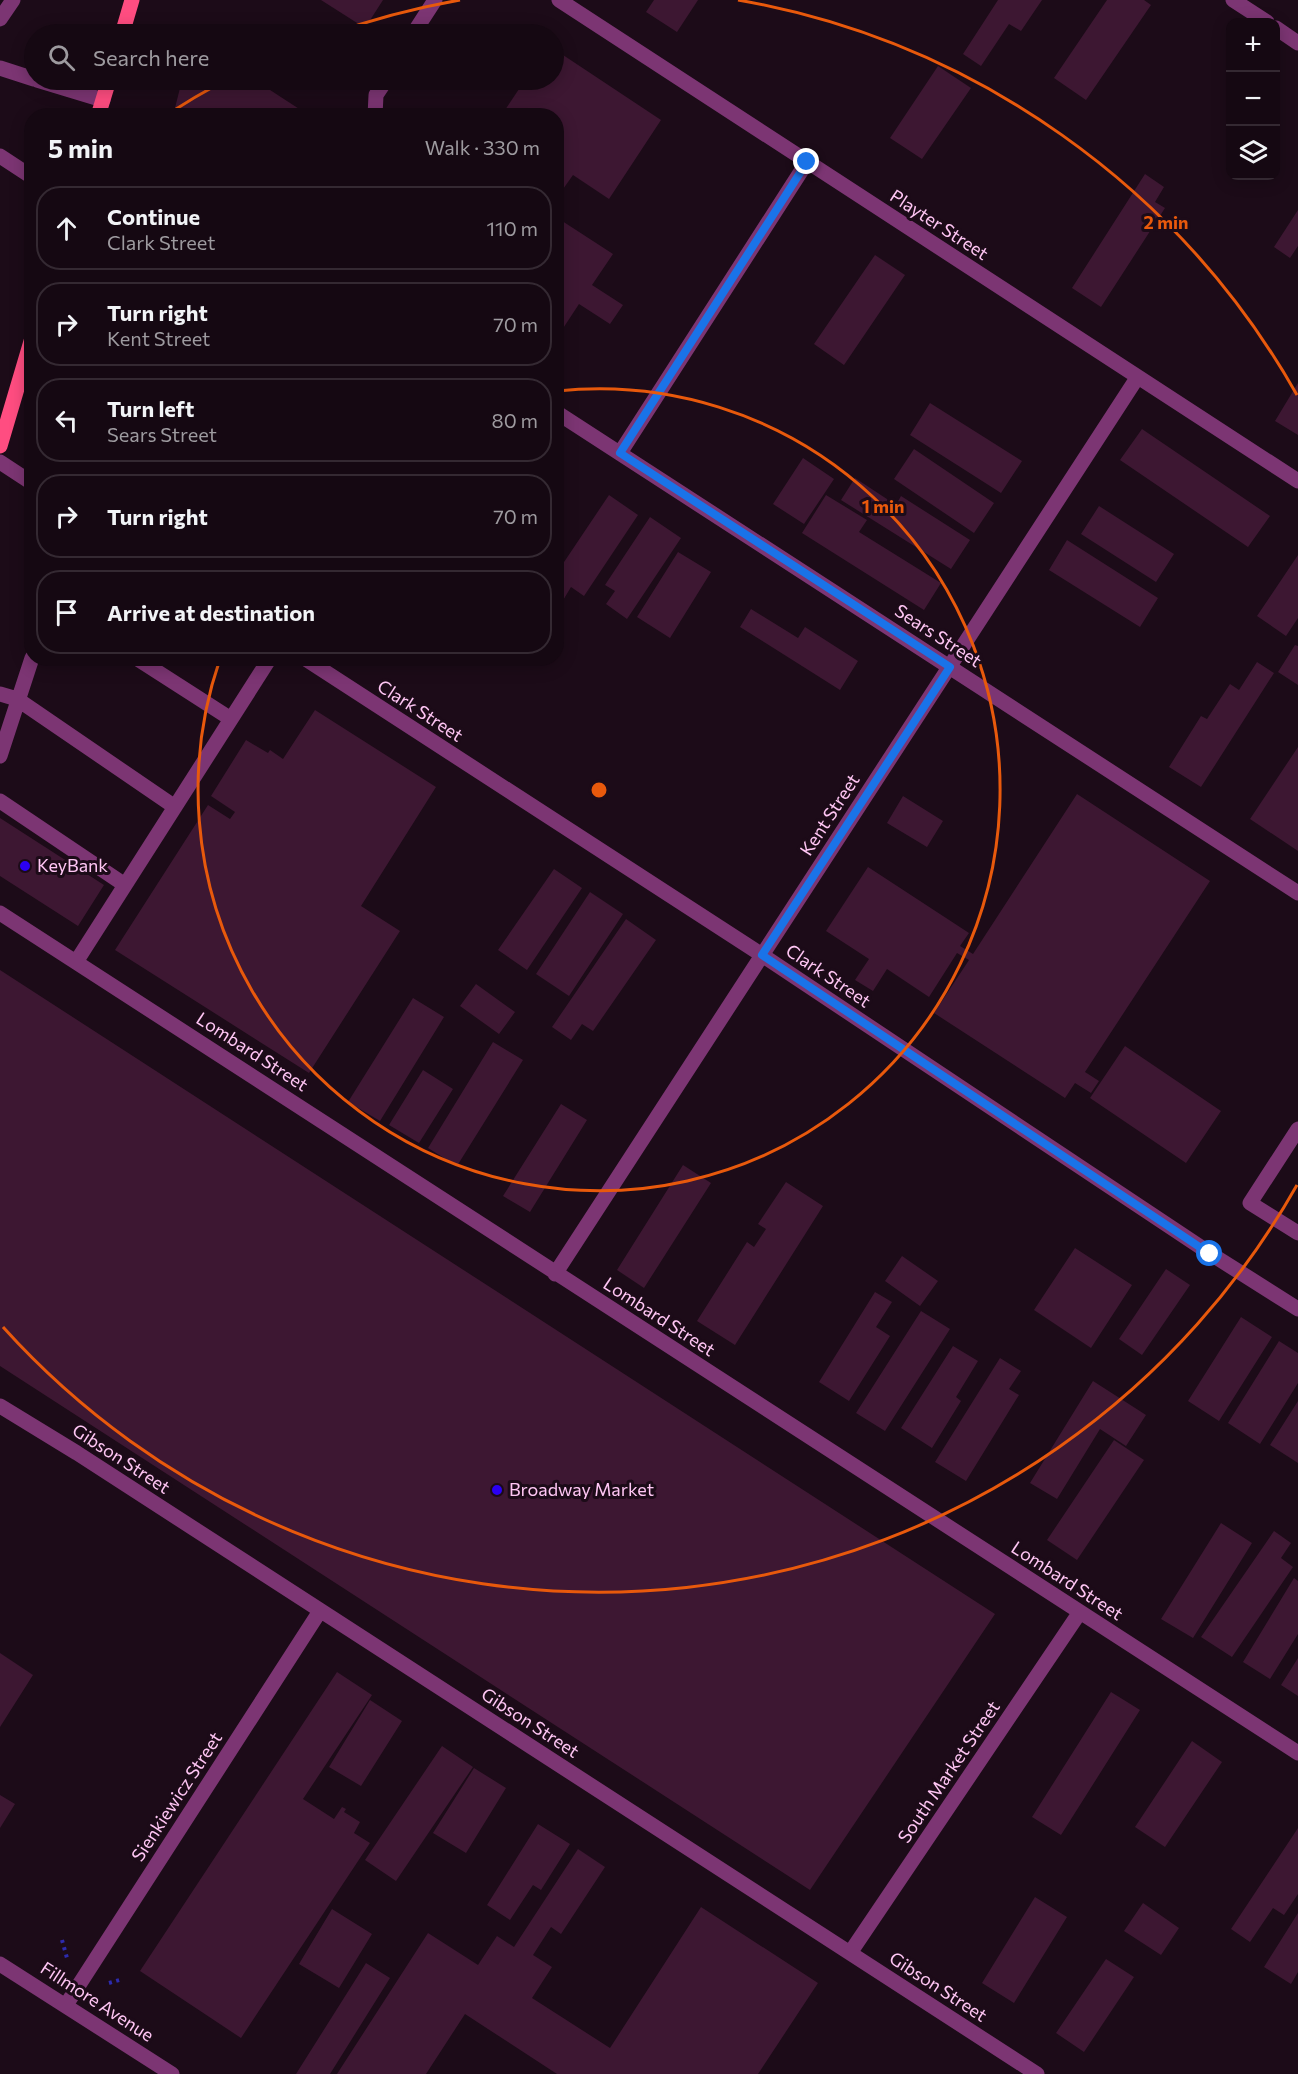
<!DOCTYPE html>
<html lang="en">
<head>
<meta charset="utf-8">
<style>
	body { margin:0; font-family:Commissioner,sans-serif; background:#221620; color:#f1f3f6 }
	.controls { position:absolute; right:18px; top:18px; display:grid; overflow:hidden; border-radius:12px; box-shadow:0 3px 15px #0003 }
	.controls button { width:54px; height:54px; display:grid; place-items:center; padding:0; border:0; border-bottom:2px solid #342932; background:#150812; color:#f1f3f6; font:30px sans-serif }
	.stop { position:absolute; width:18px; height:18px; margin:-14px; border:4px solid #1a73e8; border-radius:50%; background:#fff }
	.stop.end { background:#1a73e8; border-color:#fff; box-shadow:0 2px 6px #0008 }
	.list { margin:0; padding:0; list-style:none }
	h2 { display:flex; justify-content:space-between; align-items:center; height:78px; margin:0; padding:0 24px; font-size:26px }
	h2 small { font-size:20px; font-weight:400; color:#9d9a9f }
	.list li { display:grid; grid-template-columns:39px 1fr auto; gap:18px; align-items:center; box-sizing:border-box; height:84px; margin:0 12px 12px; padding:0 12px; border:2px solid #342932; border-radius:24px }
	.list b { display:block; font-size:22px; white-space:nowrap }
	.list p { margin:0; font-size:20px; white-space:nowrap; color:#9d9a9f }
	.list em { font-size:20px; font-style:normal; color:#9d9a9f }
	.icon { flex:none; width:33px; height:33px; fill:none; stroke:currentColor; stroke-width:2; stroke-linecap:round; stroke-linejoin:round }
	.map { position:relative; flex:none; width:1298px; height:2074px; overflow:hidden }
	.search { position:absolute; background:#150812; box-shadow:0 3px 15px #0003; left:24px; top:24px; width:540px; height:66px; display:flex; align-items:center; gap:15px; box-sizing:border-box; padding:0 21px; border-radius:33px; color:#9d9a9f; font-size:22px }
	.panel { position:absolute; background:#150812; box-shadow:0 3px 15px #0003; left:24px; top:108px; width:540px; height:558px; border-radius:24px }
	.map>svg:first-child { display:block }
	.building { fill:#3d1732 }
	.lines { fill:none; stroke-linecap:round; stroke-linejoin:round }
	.path { stroke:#2d2bae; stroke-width:4; stroke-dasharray:3 4.5; stroke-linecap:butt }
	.minor { stroke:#7c3573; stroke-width:15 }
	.major { stroke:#ff4d81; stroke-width:15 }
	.route { stroke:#1a73e8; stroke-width:8 }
	.ring { fill:none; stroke:#e8590c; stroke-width:3 }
	.poi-dot { fill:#2b00f1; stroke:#1c0b18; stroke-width:2 }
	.labels { text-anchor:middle; stroke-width:6; stroke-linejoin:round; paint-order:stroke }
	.street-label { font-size:18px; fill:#ffc6f4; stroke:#1c0b18 }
	.poi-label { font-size:18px; fill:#ffc6f4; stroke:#1c0b18; text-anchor:start }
	.centre { fill:#e8590c; stroke:#1c0b18; stroke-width:3 }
	.ring-label { font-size:18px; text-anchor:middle; font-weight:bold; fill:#e8590c; stroke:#1c0b18; stroke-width:6; stroke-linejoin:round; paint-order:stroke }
</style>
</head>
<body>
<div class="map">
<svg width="1298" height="2074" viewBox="0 0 1298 2074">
	<rect width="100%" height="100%" fill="#1c0b18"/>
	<path class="building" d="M 321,0 L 383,0 L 365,28 Z
		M 654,0 L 698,0 L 677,32 L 646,12 Z
		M 998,0 L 1042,0 L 1021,31 L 1009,24 L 981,66 L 963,54 Z
		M 1107,0 L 1144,0 L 1151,5 L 1086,100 L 1054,78 Z
		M 554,49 L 661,120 L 609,199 L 573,175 L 556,199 L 556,116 L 501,116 L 525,80 L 554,80 Z
		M 938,66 L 971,88 L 922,159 L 890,138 Z
		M 182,80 L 264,80 L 270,83 L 267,88 L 310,116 L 173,116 Z
		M 1145,174 L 1164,187 L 1155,202 L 1165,208 L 1101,307 L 1072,288 Z
		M 1298,210 L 1298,246 L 1290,258 L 1274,247 Z
		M 556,217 L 613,254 L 592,285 L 623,305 L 610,324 L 579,304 L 558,336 L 556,335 Z
		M 875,255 L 905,275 L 844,365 L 814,344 Z
		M 1298,383 L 1298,435 L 1275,421 Z
		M 930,403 L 1022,461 L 1001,493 L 910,435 Z
		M 1142,429 L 1270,516 L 1248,547 L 1120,460 Z
		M 914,449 L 994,503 L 974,533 L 894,479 Z
		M 803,458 L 834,479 L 804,524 L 773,504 Z
		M 855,478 L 896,505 L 901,496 L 970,540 L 951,569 L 841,500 Z
		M 609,495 L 638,515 L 584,596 L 571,587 L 562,602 L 556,598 L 556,574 Z
		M 826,495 L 867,520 L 859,532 L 941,583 L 924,610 L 802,533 Z
		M 1099,506 L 1174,554 L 1156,582 L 1081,534 Z
		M 650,517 L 681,538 L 627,619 L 606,604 L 615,591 L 605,585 Z
		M 1067,540 L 1158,598 L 1140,627 L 1049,570 Z
		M 678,552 L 711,572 L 670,638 L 637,617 Z
		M 1298,555 L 1298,618 L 1286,636 L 1257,616 Z
		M 751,609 L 798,638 L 805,627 L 858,661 L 840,690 L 740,627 Z
		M 1295,645 L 1298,646 L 1298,685 L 1278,672 Z
		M 1257,662 L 1274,673 L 1201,787 L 1169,767 L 1201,716 L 1207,719 L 1230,684 L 1239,690 Z
		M 315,710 L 436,787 L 361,906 L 400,931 L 309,1073 L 115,950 L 208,805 L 230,819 L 235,812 L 211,796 L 246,740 L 268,753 L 270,750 L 283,759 Z
		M 1298,747 L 1298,851 L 1250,819 Z
		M 1077,794 L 1210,881 L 1085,1072 L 1099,1081 L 1091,1093 L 1075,1083 L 1065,1098 L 934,1013 L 969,960 L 957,953 L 929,997 L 887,969 L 873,991 L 855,980 L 869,959 L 826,931 L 868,867 L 969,933 L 960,946 L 973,954 Z
		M 903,796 L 943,821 L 927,847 L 887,823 Z
		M 0,818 L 104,885 L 78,926 L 0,876 Z
		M 554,869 L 582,888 L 527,970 L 498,950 Z
		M 590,892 L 623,914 L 569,996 L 536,974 Z
		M 626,919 L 656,940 L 593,1031 L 582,1024 L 571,1040 L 552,1027 Z
		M 0,970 L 995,1614 L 810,1890 L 0,1366 Z
		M 476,984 L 515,1012 L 499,1034 L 460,1006 Z
		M 413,998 L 444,1017 L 380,1121 L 348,1102 Z
		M 493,1042 L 523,1060 L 457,1166 L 428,1148 Z
		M 1125,1046 L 1221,1111 L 1186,1163 L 1090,1098 Z
		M 423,1070 L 453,1089 L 419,1143 L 389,1125 Z
		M 561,1104 L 587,1120 L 530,1212 L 503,1196 Z
		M 683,1165 L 711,1183 L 644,1288 L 617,1270 Z
		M 786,1182 L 823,1206 L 735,1345 L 697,1321 L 747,1242 L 754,1247 L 766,1229 L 758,1224 Z
		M 1075,1248 L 1132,1285 L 1091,1348 L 1034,1310 Z
		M 902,1256 L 938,1281 L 920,1306 L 885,1281 Z
		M 1166,1269 L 1190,1285 L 1142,1355 L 1119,1339 Z
		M 875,1292 L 892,1302 L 876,1327 L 890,1336 L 849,1401 L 819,1382 Z
		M 921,1311 L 950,1329 L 885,1431 L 856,1413 Z
		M 1241,1317 L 1272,1337 L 1219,1421 L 1188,1401 Z
		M 1279,1341 L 1298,1353 L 1298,1383 L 1260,1444 L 1228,1423 Z
		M 953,1346 L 978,1361 L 956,1397 L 961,1401 L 932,1448 L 901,1428 Z
		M 1000,1358 L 1021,1371 L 1009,1389 L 1019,1395 L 966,1481 L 935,1462 Z
		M 1093,1381 L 1146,1415 L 1126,1446 L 1100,1429 L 1057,1499 L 1030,1483 Z
		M 1298,1401 L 1298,1463 L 1270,1445 Z
		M 1114,1440 L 1144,1460 L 1077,1560 L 1047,1540 Z
		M 1221,1523 L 1252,1543 L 1193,1638 L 1161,1619 Z
		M 1274,1531 L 1291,1543 L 1281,1558 L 1293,1567 L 1232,1657 L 1201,1637 Z
		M 1294,1578 L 1298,1581 L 1298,1634 L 1270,1679 L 1243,1662 Z
		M 0,1653 L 33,1675 L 0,1727 Z
		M 1298,1658 L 1298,1696 L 1281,1685 Z
		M 337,1672 L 372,1695 L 303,1799 L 334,1819 L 342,1807 L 346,1809 L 344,1812 L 360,1822 L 354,1833 L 370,1843 L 241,2038 L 140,1971 Z
		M 1111,1692 L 1140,1710 L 1061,1835 L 1032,1817 Z
		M 370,1700 L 402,1721 L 361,1786 L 329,1767 Z
		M 1192,1741 L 1222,1762 L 1165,1847 L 1135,1827 Z
		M 442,1746 L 473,1767 L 396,1881 L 365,1860 Z
		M 474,1768 L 506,1788 L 466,1853 L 433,1833 Z
		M 0,1795 L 15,1804 L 0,1828 Z
		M 538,1824 L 570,1844 L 541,1890 L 533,1885 L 510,1920 L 487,1905 Z
		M 1298,1828 L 1298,1894 L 1284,1915 L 1273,1908 L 1250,1942 L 1231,1929 Z
		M 578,1849 L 605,1867 L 561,1934 L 551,1927 L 533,1955 L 552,1967 L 532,1998 L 610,2048 L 701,1907 L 818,1983 L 758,2074 L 557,2074 L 465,2014 L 426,2074 L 337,2074 L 428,1933 L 478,1965 L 497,1936 L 514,1947 Z
		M 1035,1897 L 1067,1917 L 1014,2003 L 982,1983 Z
		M 1143,1903 L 1179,1928 L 1161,1955 L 1124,1931 Z
		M 332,1909 L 372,1934 L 339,1988 L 299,1964 Z
		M 1298,1913 L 1298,1972 L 1291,1984 L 1264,1967 Z
		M 1106,1959 L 1134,1977 L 1084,2052 L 1056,2033 Z
		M 366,1963 L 390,1978 L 330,2074 L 296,2074 Z"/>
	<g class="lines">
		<path class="path" d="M 62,1940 L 67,1958
			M 109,1983 L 123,1979"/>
		<path class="minor" d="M 559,0 L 1298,481
			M 1233,0 L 1267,22
			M 0,19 L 13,0
			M 1276,28 L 1298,43
			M 413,34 L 435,0
			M 0,68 L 34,79
			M 37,80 L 103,100
			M 375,116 L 376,95 L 386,80
			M 0,156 L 32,177
			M 556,412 L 1298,893
			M 620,453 L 807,162
			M 0,462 L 32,483
			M 136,658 L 231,719
			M 304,658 L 762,955 L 1211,1254 L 1298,1309
			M 0,694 L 17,699 L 175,807
			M 0,756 L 32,658
			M 0,801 L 125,885
			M 0,913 L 1298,1753
			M 76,962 L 270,658
			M 1298,1129 L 1250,1203 L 1298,1233
			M 555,1274 L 1137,378
			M 0,1406 L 77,1453 L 1037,2074
			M 850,1953 L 1080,1612
			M 0,1964 L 172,2074
			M 66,2005 L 320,1611"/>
		<path class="major" d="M 122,34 L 132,0
			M 98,116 L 109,80
			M 0,446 L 32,338"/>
	</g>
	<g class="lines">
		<path class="route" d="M 807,162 L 620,453 L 950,667 L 762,955 L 1210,1254"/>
	</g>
	<g class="ring">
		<path d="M557 391A401 401 0 1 1 220 659"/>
		<path d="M1297 1185A802 802 0 0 1 3 1327M168 114A802 802 0 0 1 222 82M331 34A802 802 0 0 1 460 0M738 0A802 802 0 0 1 1297 395"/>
	</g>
	<g class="poi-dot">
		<circle cx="25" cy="866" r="6"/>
		<circle cx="497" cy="1490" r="6"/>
	</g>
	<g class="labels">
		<g class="street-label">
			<text transform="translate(939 225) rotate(33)" y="6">Playter Street</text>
			<text transform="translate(938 636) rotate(33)" y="6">Sears Street</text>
			<text transform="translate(420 711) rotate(33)" y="6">Clark Street</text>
			<text transform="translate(830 815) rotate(-57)" y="6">Kent Street</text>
			<text transform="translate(828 976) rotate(34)" y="6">Clark Street</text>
			<text transform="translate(252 1052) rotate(33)" y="6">Lombard Street</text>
			<text transform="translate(659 1317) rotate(33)" y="6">Lombard Street</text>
			<text transform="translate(121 1459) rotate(33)" y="6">Gibson Street</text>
			<text transform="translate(1067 1581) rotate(33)" y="6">Lombard Street</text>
			<text transform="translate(530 1723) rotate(33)" y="6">Gibson Street</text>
			<text transform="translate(949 1772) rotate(-56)" y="6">South Market Street</text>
			<text transform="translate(177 1797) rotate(-57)" y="6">Sienkiewicz Street</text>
			<text transform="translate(938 1987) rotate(33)" y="6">Gibson Street</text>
			<text transform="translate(97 2002) rotate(33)" y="6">Fillmore Avenue</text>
		</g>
		<g class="poi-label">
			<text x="37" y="872">KeyBank</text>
			<text x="509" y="1496">Broadway Market</text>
		</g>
	</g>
	<circle cx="599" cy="790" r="9" class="centre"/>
	<g class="ring-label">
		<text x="1166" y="229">2 min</text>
		<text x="883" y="513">1 min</text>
	</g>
</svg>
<div class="controls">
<button>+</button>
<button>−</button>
<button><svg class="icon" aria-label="layers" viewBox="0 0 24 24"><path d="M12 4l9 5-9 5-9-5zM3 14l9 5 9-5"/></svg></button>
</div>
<div class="stop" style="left:1210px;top:1254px"></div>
<div class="stop end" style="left:807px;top:162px"></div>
<div class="search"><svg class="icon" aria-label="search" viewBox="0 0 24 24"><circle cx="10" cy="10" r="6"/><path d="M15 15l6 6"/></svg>Search here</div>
<section class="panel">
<h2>5 min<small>Walk · 330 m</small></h2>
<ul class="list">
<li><svg class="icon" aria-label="ahead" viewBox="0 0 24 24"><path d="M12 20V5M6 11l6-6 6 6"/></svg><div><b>Continue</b><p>Clark Street</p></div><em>110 m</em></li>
<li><svg class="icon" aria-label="right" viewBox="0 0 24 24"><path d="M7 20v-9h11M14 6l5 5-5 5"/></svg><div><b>Turn right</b><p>Kent Street</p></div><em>70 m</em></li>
<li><svg class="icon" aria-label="left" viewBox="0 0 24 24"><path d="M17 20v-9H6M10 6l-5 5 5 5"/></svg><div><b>Turn left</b><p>Sears Street</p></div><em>80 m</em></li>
<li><svg class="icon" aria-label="right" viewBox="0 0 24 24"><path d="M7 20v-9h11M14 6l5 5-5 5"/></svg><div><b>Turn right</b></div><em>70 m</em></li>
<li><svg class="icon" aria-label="arrive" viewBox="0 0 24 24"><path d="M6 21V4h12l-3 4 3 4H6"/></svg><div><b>Arrive at destination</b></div></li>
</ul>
</section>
</div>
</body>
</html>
